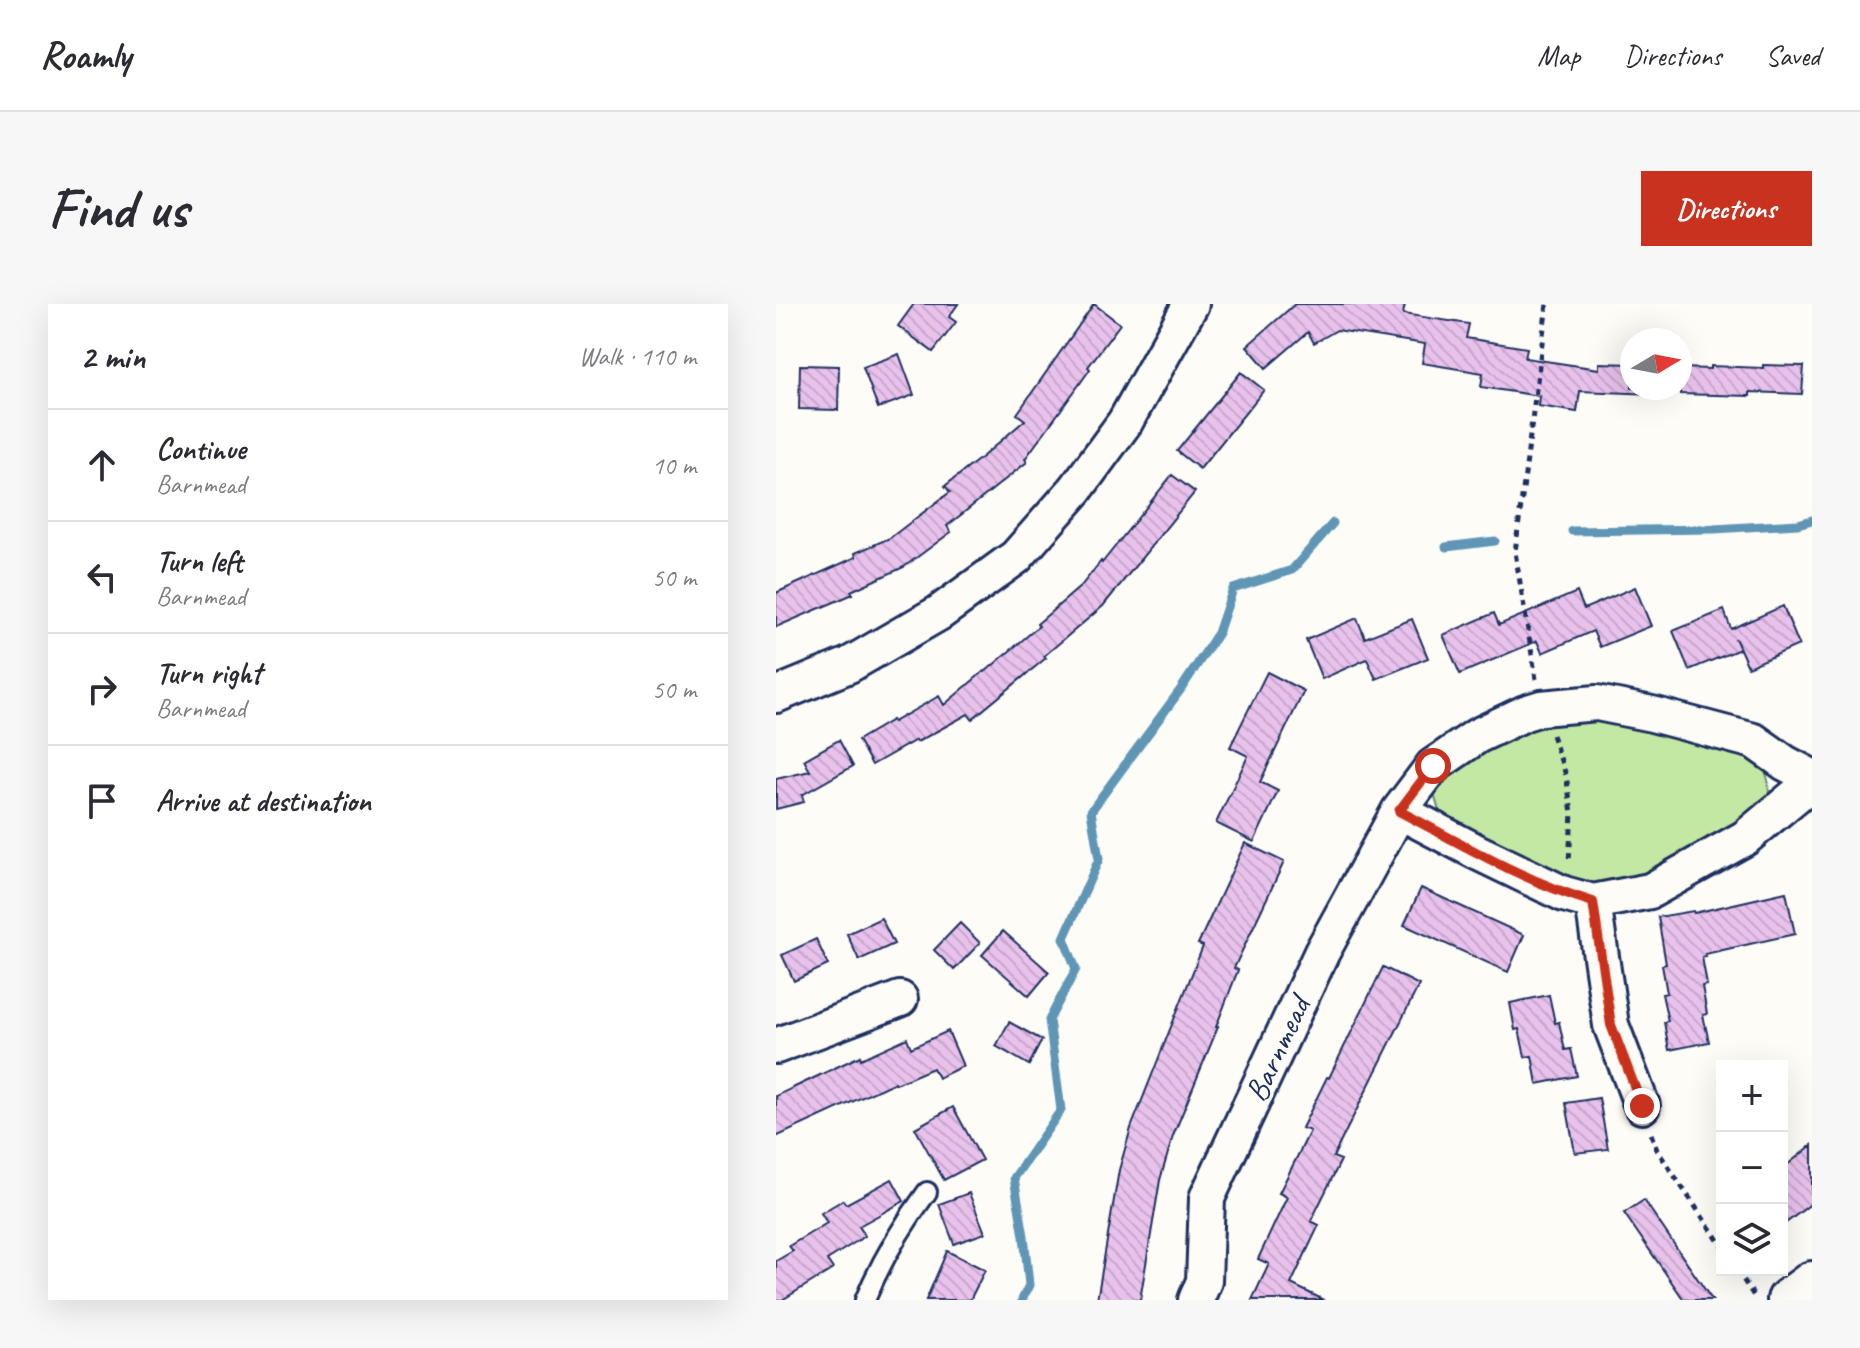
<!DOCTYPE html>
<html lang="en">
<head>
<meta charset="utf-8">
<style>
	body { margin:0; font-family:Caveat,sans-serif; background:#f7f7f7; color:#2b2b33 }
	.controls { position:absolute; right:24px; bottom:24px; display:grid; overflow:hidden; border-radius:0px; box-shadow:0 8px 32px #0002 }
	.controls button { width:72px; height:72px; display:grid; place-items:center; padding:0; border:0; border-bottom:2px solid #e1e1e2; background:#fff; color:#2b2b33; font:40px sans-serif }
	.compass { position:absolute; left:844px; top:24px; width:72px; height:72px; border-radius:50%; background:#fff; box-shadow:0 8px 32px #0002; rotate:80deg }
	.stop { position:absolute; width:24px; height:24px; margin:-18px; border:6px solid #c8321e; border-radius:50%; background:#fff }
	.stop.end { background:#c8321e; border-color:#fff; box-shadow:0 2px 8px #0008 }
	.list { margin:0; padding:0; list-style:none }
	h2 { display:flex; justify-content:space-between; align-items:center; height:104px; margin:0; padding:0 32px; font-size:34px }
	h2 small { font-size:26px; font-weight:400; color:#7c7c81 }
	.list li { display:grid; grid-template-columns:52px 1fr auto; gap:24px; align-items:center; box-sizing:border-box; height:112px; padding:0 32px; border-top:2px solid #e1e1e2 }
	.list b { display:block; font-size:30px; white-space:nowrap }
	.list p { margin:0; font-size:26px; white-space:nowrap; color:#7c7c81 }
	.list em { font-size:26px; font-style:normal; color:#7c7c81 }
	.icon { flex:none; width:44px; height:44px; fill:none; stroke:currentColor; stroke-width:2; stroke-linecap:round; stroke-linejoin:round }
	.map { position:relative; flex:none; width:1036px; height:996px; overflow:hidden; border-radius:0px }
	header { display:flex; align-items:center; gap:48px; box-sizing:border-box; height:112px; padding:0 40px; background:#fff; border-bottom:2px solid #e1e1e2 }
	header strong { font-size:38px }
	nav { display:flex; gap:44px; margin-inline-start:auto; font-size:28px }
	.intro { display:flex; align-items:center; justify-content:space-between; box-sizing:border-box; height:192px; padding:0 48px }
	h1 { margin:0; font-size:56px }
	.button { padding:20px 36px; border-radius:0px; background:#c8321e; color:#fff; font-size:28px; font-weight:700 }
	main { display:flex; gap:48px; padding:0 48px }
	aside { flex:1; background:#fff; border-radius:0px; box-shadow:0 8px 32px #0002 }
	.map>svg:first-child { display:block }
	.green { fill:#c3e8a3; stroke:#6f8c80; stroke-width:2 }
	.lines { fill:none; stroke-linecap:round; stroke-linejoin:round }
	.stream { stroke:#6096b5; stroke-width:9 }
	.building { fill:url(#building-back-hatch); stroke:#1b2f5e; stroke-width:2 }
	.service-casing { stroke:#1b2f5e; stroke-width:24 }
	.minor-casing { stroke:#1b2f5e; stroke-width:40 }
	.tertiary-casing { stroke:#1b2f5e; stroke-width:48 }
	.path { stroke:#1b2f5e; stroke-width:5; stroke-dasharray:6 6; stroke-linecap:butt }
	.service { stroke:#fdfcf7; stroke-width:18 }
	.minor { stroke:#fdfcf7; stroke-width:34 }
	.tertiary { stroke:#fdfcf7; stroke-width:42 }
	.route { stroke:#c8321e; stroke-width:10 }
	.labels { text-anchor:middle; stroke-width:6; stroke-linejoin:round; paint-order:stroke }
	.street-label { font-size:32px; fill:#1b2f5e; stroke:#fdfcf7 }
</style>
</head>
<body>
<header>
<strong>Roamly</strong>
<nav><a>Map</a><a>Directions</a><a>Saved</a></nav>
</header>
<div class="intro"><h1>Find us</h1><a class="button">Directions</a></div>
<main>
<aside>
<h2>2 min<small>Walk · 110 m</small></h2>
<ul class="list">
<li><svg class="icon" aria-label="ahead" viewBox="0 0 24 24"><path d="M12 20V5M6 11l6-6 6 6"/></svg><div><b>Continue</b><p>Barnmead</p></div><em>10 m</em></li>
<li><svg class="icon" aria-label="left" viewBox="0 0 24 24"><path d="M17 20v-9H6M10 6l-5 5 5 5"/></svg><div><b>Turn left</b><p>Barnmead</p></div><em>50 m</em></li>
<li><svg class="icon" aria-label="right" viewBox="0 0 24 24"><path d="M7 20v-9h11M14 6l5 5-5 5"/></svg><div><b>Turn right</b><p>Barnmead</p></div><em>50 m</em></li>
<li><svg class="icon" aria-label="arrive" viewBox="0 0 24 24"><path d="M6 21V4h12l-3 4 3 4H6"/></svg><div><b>Arrive at destination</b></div></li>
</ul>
</aside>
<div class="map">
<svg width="1036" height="996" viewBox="0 0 1036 996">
	<defs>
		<pattern id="building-back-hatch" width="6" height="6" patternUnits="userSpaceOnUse" patternTransform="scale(2)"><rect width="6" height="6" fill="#e9c2ec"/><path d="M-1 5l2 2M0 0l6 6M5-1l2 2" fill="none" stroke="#c7a7cd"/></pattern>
	</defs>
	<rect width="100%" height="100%" fill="#fdfcf7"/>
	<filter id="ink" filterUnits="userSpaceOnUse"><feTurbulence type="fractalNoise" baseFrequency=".0125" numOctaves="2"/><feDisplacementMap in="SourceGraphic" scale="16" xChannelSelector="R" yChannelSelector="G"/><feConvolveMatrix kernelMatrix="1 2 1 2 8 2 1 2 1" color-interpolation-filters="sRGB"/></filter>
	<g filter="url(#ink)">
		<path class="green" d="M 822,413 L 875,420 L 986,457 L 992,476 L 993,491 L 982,509 L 868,574 L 814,583 L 666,517 L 657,486 L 665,467 L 755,418 Z"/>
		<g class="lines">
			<path class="stream" d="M 796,227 L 938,225 L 1022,220 L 1036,216
				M 670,243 L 719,237
				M 246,996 L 253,981 L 248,932 L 238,874 L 285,806 L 273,716 L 300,665 L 288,634 L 323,555 L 315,507 L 405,385 L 442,329 L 457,285 L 516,266 L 557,219"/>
		</g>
		<path class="building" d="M 138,0 L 182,0 L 173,13 L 180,18 L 157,48 L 122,22 Z
			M 318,0 L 344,20 L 312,63 L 314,65 L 300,85 L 249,155 L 251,158 L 171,222 L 175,228 L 128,263 L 75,287 L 77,290 L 0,323 L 0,289 L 80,253 L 79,249 L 114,234 L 174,188 L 169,182 L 206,153 L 249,116 L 241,110 Z
			M 519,0 L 629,0 L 627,10 L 693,20 L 690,34 L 751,44 L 749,54 L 823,65 L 823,59 L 856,60 L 856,84 L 878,84 L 878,90 L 804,87 L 801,108 L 762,102 L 763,92 L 705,83 L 707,69 L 646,59 L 649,40 L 561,26 L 538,39 L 532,28 L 490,64 L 471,42 Z
			M 123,50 L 138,91 L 102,104 L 87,63 Z
			M 24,61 L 63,62 L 62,106 L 23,105 Z
			M 987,61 L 1028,62 L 1026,90 L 974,88 L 974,92 L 904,90 L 904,64 L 934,65 L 934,62 L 987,64 Z
			M 465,68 L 488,86 L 424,165 L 401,147 Z
			M 396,171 L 419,188 L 327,302 L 268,352 L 270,354 L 196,415 L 192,410 L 141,438 L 140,436 L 96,461 L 82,436 L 116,416 L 117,418 L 163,392 L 168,401 L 208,367 L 209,368 L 263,322 L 261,320 L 305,282 L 325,257 L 326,259 Z
			M 859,283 L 875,322 L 824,343 L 817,327 L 766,349 L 761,337 L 684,370 L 667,331 L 718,309 L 723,321 L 801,288 L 808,305 Z
			M 1007,302 L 1023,341 L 972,363 L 959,334 L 964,345 L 913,366 L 897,327 L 948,306 L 955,325 Z
			M 581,314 L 589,334 L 636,315 L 652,354 L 600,375 L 591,355 L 546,375 L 530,336 Z
			M 491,368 L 528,387 L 484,478 L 502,487 L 478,538 L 440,519 L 472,452 L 454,443 Z
			M 63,436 L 77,462 L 26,491 L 28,498 L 0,505 L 0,475 L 34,467 L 28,456 Z
			M 469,539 L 508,558 L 458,664 L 462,666 L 440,723 L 442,723 L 397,832 L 384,876 L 364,996 L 321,996 L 343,866 L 355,824 L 427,642 L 422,640 Z
			M 645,584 L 748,631 L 732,668 L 628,621 Z
			M 1010,588 L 1019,630 L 929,650 L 930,652 L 926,653 L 931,681 L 926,682 L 931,710 L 927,711 L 933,738 L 893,746 L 888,718 L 892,717 L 886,690 L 891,689 L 886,661 L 890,660 L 882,613 L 917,607 L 918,609 Z
			M 105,614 L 118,640 L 83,656 L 71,630 Z
			M 184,619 L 204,639 L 178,666 L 158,646 Z
			M 227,627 L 273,668 L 253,692 L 206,651 Z
			M 40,635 L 52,661 L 18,677 L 6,651 Z
			M 607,663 L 643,681 L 557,853 L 565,856 L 535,917 L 543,921 L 515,980 L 548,996 L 476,996 L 493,960 L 482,955 L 511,893 L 503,889 L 534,827 L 526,824 L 551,773 L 553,774 Z
			M 773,691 L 779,719 L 783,718 L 789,746 L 795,745 L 801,772 L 761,780 L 756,752 L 749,753 L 743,725 L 739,726 L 734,699 Z
			M 233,718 L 266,736 L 253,761 L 220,742 Z
			M 172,727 L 187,762 L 162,774 L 157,764 L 120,780 L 119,778 L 0,833 L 0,792 L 84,752 L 85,755 L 131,734 L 135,744 Z
			M 823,794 L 832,845 L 799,849 L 790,799 Z
			M 177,803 L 206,856 L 168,876 L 139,824 Z
			M 1036,841 L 1036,899 L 1006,922 L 1006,865 Z
			M 116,875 L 128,897 L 83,922 L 89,932 L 51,956 L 57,965 L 6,996 L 0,996 L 0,957 L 17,947 L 13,942 L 51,919 L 45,909 L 67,896 L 70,900 Z
			M 193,889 L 209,929 L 178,940 L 163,900 Z
			M 868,896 L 936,996 L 908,996 L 848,909 Z
			M 171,947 L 209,966 L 194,996 L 150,996 Z"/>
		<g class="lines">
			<defs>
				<path id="service" d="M 89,996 C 105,957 126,922 151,888"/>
				<path id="minor" d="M 0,391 L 73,361 L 163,309 L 240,253 L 300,185 L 349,118 L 415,0
					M 623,507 L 701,548 L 788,590 L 817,598 L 874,587 L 969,534 L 1036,478
					M 817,598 L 835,721 L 866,802
					M 0,742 L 124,695
					M 420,996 L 428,977 L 431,894 L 546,648 L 623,507 L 657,462 L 701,432 L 749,409 L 765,404 L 821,399 L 876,410 L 978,437 L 1009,459 L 1036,473"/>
				<path id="tertiary" d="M 1013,996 L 1036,979"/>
			</defs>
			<use href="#service" class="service-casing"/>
			<use href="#minor" class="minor-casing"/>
			<use href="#tertiary" class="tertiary-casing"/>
			<path class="path" d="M 760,375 L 739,248 L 771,0
				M 776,431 L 790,471 L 796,509 L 793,558
				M 875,830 L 881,846 L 946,942
				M 961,966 L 978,992"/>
			<use href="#service" class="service"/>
			<use href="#minor" class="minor"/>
			<use href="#tertiary" class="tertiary"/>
		</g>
	</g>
	<g class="lines" filter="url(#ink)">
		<path class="route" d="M 657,462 L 623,507 C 686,540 749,578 817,598 L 835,721 L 866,802"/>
	</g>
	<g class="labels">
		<g class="street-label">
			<text transform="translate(501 745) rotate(-65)" y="11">Barnmead</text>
		</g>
	</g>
</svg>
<div class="controls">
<button>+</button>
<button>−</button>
<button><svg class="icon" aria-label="layers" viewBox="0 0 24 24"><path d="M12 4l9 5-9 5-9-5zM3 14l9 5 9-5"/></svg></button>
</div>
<svg class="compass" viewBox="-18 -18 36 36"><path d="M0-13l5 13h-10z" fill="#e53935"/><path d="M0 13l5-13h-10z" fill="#7c7c81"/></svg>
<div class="stop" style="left:657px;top:462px"></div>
<div class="stop end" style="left:866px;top:802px"></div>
</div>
</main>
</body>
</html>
